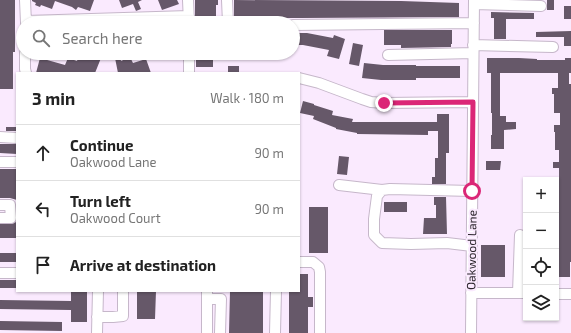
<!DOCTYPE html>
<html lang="en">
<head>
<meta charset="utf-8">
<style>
	body { margin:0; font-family:"Exo 2",sans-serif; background:#f6f6f6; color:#222 }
	.controls { position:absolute; right:12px; bottom:12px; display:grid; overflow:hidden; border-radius:0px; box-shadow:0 1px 3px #0004 }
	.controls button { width:36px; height:36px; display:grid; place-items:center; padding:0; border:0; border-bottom:1px solid #e0e0e0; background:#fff; color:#222; font:20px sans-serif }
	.stop { position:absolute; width:12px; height:12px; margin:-9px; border:3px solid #db2777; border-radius:50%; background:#fff }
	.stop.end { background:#db2777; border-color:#fff; box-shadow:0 1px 4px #0008 }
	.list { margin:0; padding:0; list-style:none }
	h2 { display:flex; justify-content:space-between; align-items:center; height:52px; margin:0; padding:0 16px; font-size:17px }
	h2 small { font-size:13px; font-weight:400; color:#767676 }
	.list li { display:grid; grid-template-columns:26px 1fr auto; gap:12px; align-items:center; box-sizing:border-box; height:56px; padding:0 16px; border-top:1px solid #e0e0e0 }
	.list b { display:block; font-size:15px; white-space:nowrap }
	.list p { margin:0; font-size:13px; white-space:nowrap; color:#767676 }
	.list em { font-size:13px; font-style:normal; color:#767676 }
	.icon { flex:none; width:22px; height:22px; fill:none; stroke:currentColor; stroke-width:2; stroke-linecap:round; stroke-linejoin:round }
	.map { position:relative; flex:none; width:571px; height:333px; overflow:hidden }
	.search { position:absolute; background:#fff; box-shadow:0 1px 3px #0004; left:16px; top:16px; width:284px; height:44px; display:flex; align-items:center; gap:10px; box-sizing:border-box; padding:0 14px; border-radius:22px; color:#767676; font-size:15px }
	.panel { position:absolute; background:#fff; box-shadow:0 1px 3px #0004; left:16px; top:72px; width:284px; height:220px; border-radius:0px }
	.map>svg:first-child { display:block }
	.building { fill:#665869 }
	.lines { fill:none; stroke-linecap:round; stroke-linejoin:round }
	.minor-casing { stroke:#c6b7ca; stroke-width:12 }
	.minor { stroke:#fff; stroke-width:10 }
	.route { stroke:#db2777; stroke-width:5 }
	.labels { text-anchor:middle; stroke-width:4; stroke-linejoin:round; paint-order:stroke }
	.street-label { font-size:12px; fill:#2b252c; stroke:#faeafe }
</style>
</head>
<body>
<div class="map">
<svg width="571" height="333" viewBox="0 0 571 333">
	<rect width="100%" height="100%" fill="#faeafe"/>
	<path class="building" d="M 0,0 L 15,0 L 15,52 L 13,52 L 13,89 L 0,89 Z
		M 32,0 L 94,0 L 90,11 L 78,7 L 76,10 L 72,7 L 55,1 L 52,9 L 41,5 L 40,7 L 35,5 L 36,3 L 32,1 Z
		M 119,0 L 142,0 L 138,2 L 141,9 L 136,11 L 133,4 L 122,8 Z
		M 158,0 L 177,0 L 179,4 L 162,10 Z
		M 195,0 L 218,0 L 218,5 L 216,5 L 216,17 L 195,17 Z
		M 234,0 L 401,1 L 459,3 L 459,17 L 302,18 L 248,18 L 248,17 L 234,17 Z
		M 547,0 L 554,0 L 554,10 L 547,10 Z
		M 564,6 L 571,6 L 571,19 L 564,19 Z
		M 491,12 L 534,13 L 534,19 L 506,19 L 506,39 L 494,39 L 494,18 L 491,18 Z
		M 384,30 L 452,30 L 452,44 L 451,44 L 451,47 L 401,48 L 401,45 L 384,45 Z
		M 571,31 L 571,46 L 564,46 L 564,37 L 536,37 L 536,32 Z
		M 293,33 L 307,33 L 333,38 L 334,35 L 345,39 L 339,59 L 327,56 L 329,50 L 303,45 L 293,45 Z
		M 353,43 L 363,45 L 359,66 L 349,64 Z
		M 196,53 L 213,53 L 213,67 L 196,67 Z
		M 79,55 L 91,59 L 92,55 L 101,58 L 95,73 L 36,73 L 40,58 L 65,65 L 68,58 L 77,61 Z
		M 120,56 L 121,61 L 130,57 L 133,63 L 146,59 L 151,73 L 118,73 L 115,58 Z
		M 487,58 L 519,58 L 537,59 L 537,60 L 565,60 L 565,58 L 571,58 L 571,73 L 569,73 L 569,84 L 571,84 L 571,262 L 570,262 L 570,277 L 556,277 L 556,253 L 558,253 L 558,223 L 557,223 L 557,190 L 559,190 L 559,168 L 553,168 L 553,162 L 559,162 L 559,150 L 555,150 L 555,132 L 554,132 L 554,125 L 560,125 L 560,113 L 554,113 L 554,94 L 552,94 L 552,88 L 558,88 L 558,73 L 500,73 L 500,116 L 506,116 L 506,122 L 516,122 L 516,129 L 504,130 L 504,149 L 491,149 L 491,135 L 492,135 L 492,113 L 491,113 L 491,73 L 487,73 Z
		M 364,63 L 383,65 L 416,65 L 416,66 L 460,66 L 460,78 L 416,78 L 416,80 L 381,80 L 362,78 Z
		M 228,66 L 239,66 L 239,73 L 228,73 Z
		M 303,101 L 314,104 L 314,105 L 333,111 L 332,115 L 353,119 L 352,122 L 437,122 L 437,114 L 449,114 L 449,153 L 446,153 L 446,184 L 432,184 L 432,177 L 435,177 L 435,158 L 438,158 L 438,131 L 428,131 L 428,135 L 357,134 L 357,133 L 336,129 L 336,128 L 313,119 L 314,116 L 300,113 Z
		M 6,127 L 17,127 L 17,131 L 6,131 Z
		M 0,144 L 17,144 L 17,154 L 0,153 Z
		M 339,156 L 349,157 L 347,175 L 337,174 Z
		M 486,161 L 501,161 L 500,170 L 486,170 Z
		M 0,169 L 17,169 L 17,200 L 10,198 L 0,198 Z
		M 434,197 L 446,197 L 447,234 L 423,234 L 424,218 L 436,218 L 436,205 L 434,205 Z
		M 384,202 L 407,202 L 407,212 L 384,212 Z
		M 309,207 L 328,207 L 328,253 L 309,253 Z
		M 16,222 L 17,222 L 17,238 L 0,238 L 0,224 L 11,224 Z
		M 481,245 L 505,245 L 505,277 L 481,277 Z
		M 0,253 L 17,253 L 17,262 L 0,262 Z
		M 299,274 L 308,274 L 308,297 L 313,297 L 313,307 L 308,307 L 308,333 L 289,333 L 289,291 L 299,291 Z
		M 0,280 L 17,280 L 17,288 L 0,288 Z
		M 71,291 L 87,291 L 87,322 L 71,322 L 71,310 L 0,309 L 0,300 L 71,301 Z
		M 137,291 L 156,291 L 155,319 L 137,319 Z
		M 230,291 L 263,291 L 263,333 L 229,333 Z
		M 0,321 L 62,322 L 62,331 L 0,330 Z"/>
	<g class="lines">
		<defs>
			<path id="minor" d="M 25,0 L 26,23
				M 188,0 L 189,23
				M 227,0 L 228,23
				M 474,4 L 541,6
				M 26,21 L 189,16
				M 293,25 L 474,23
				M 473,45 L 553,47
				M 25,53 L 25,69 L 26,73
				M 189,53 L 189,73
				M 388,55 L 473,53
				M 299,78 L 319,83 L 362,99 L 371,102 L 384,103 L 473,102
				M 0,137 L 17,138
				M 0,162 L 17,162
				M 339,185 L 382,190
				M 0,205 L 10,205 L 11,218 L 0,218
				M 472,246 L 447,243 L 411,244 L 382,243 L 374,235 L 374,219 L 377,196 L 382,190 L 390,189 L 472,191
				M 299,262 L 313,262 L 319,267 L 320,272 L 320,333
				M 0,273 L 17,273
				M 471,293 L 526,293
				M 518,293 L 520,235
				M 556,294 L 571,294
				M 207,299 L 221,299 L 220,333
				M 97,317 L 113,317 L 123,316 L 123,291
				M 97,333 L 98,291
				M 207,333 L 207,291
				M 275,333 L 276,291
				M 471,333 L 474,0"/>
		</defs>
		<use href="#minor" class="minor-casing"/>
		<use href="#minor" class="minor"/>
	</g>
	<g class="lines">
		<path class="route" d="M 384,103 L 473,102 L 472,191"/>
	</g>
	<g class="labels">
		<g class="street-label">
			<text transform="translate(472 250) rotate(-89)" y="4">Oakwood Lane</text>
		</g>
	</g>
</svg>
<div class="controls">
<button>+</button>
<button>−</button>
<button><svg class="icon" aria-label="locate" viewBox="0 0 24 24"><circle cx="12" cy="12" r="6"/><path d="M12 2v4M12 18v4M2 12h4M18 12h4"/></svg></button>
<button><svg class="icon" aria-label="layers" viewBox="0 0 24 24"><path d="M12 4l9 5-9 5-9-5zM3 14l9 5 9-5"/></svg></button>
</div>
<div class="stop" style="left:472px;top:191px"></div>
<div class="stop end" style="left:384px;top:103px"></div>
<div class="search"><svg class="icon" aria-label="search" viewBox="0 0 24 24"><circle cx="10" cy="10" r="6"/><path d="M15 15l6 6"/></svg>Search here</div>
<section class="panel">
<h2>3 min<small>Walk · 180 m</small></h2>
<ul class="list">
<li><svg class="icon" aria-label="ahead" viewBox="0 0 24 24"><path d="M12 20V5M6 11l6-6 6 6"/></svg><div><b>Continue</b><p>Oakwood Lane</p></div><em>90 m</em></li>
<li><svg class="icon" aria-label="left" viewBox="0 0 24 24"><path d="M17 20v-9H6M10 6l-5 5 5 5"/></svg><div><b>Turn left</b><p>Oakwood Court</p></div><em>90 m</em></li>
<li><svg class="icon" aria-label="arrive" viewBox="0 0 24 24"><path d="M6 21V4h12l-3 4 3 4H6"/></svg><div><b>Arrive at destination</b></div></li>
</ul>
</section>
</div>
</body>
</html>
